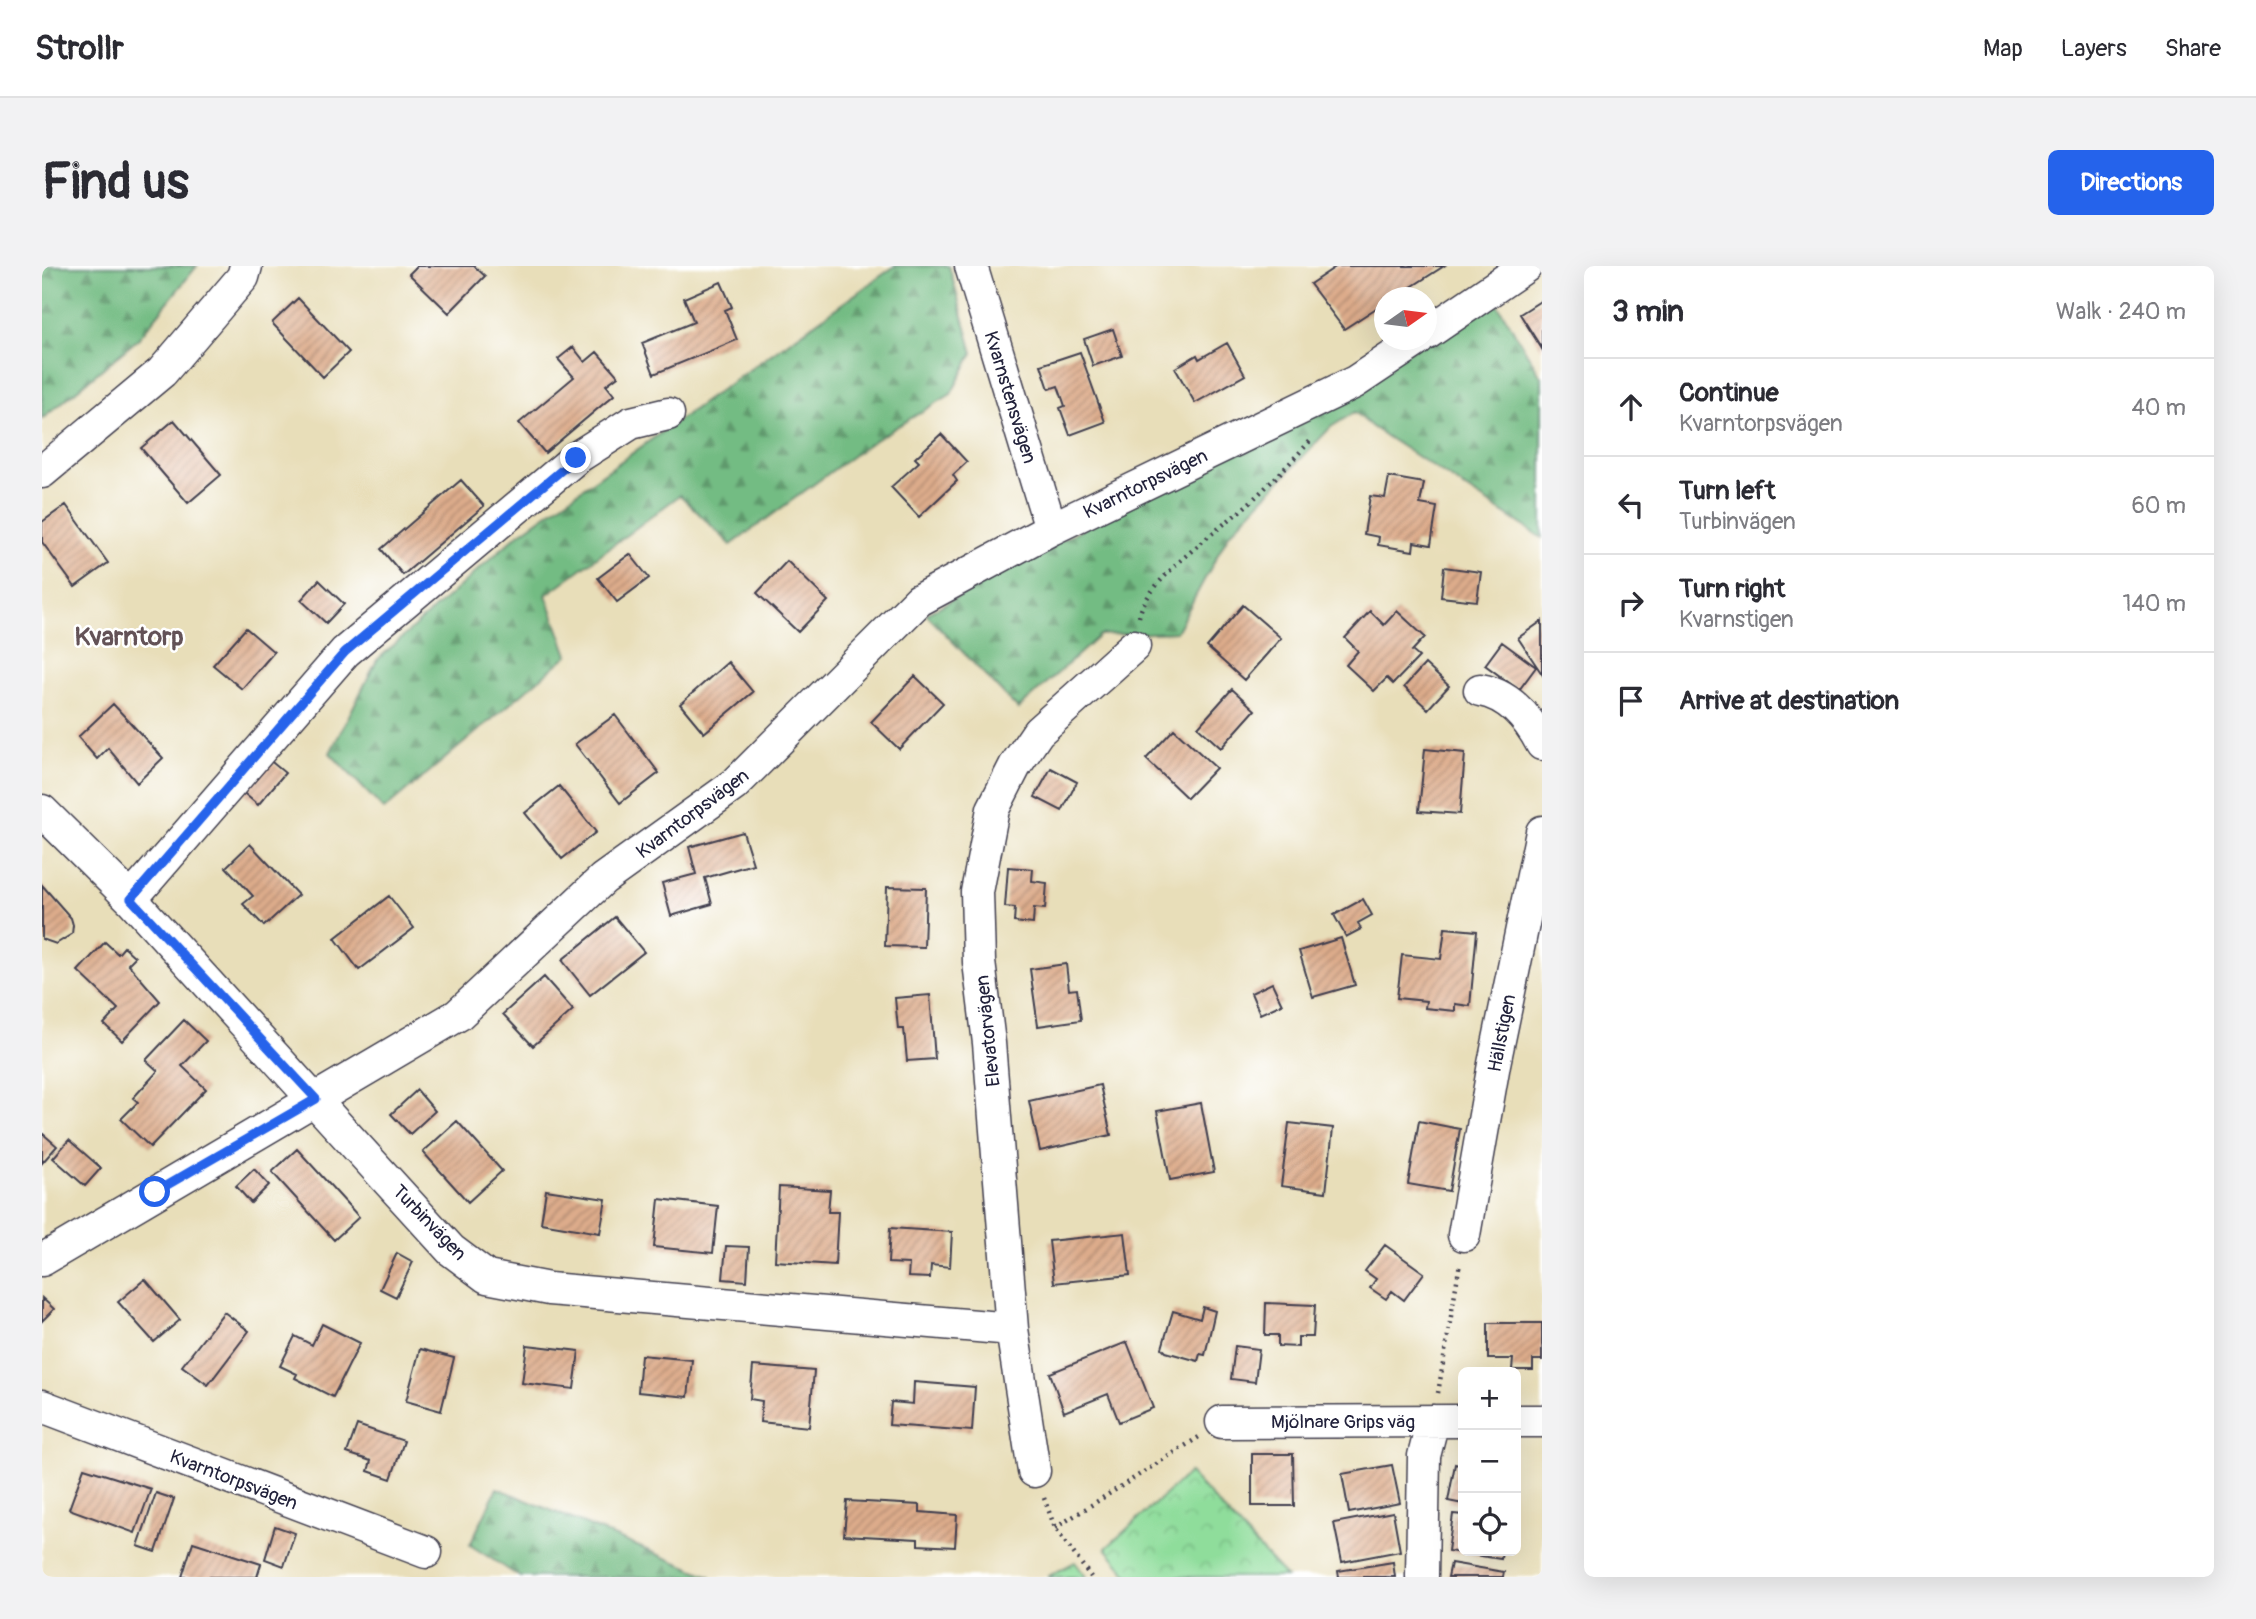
<!DOCTYPE html>
<html lang="en">
<head>
<meta charset="utf-8">
<style>
	body { margin:0; font-family:Pangolin,sans-serif; background:#f2f2f3; color:#2b2b33 }
	.controls { position:absolute; right:21px; bottom:21px; display:grid; overflow:hidden; border-radius:10px; box-shadow:0 7px 28px #0002 }
	.controls button { width:63px; height:63px; display:grid; place-items:center; padding:0; border:0; border-bottom:2px solid #e1e1e2; background:#fff; color:#2b2b33; font:35px sans-serif }
	.compass { position:absolute; left:1332px; top:21px; width:63px; height:63px; border-radius:50%; background:#fff; box-shadow:0 7px 28px #0002; rotate:76deg }
	.stop { position:absolute; width:21px; height:21px; margin:-16px; border:5px solid #2563eb; border-radius:50%; background:#fff }
	.stop.end { background:#2563eb; border-color:#fff; box-shadow:0 2px 7px #0008 }
	.list { margin:0; padding:0; list-style:none }
	h2 { display:flex; justify-content:space-between; align-items:center; height:91px; margin:0; padding:0 28px; font-size:30px }
	h2 small { font-size:23px; font-weight:400; color:#7c7c81 }
	.list li { display:grid; grid-template-columns:46px 1fr auto; gap:21px; align-items:center; box-sizing:border-box; height:98px; padding:0 28px; border-top:2px solid #e1e1e2 }
	.list b { display:block; font-size:26px; white-space:nowrap }
	.list p { margin:0; font-size:23px; white-space:nowrap; color:#7c7c81 }
	.list em { font-size:23px; font-style:normal; color:#7c7c81 }
	.icon { flex:none; width:38px; height:38px; fill:none; stroke:currentColor; stroke-width:2; stroke-linecap:round; stroke-linejoin:round }
	.map { position:relative; flex:none; width:1500px; height:1311px; overflow:hidden; border-radius:10px }
	header { display:flex; align-items:center; gap:42px; box-sizing:border-box; height:98px; padding:0 35px; background:#fff; border-bottom:2px solid #e1e1e2 }
	header strong { font-size:33px }
	nav { display:flex; gap:38px; margin-inline-start:auto; font-size:24px }
	.intro { display:flex; align-items:center; justify-content:space-between; box-sizing:border-box; height:168px; padding:0 42px }
	h1 { margin:0; font-size:49px }
	.button { padding:18px 32px; border-radius:10px; background:#2563eb; color:#fff; font-size:24px; font-weight:700 }
	main { display:flex; gap:42px; padding:0 42px }
	aside { flex:1; background:#fff; border-radius:10px; box-shadow:0 7px 28px #0002 }
	.map>svg:first-child { display:block }
	.forest { fill:url(#forest-firs); stroke:#4a6f5f; stroke-width:2 }
	.park { fill:url(#park-crowns); stroke:#58806b; stroke-width:2 }
	.building { fill:url(#building-hatch) }
	.lines { fill:none; stroke-linecap:round; stroke-linejoin:round }
	.minor-casing { stroke:#403e4e; stroke-width:35 }
	.path { stroke:#403e4e; stroke-width:4.5; stroke-dasharray:2 5; stroke-linecap:butt }
	.minor { stroke:#fff; stroke-width:32 }
	.route { stroke:#2563eb; stroke-width:9 }
	.labels { text-anchor:middle; stroke-width:5; stroke-linejoin:round; paint-order:stroke }
	.street-label { font-size:19px; fill:#22223b; stroke:#fff }
	.district-label { font-size:26px; font-weight:bold; fill:#635257; stroke:#fff }
</style>
</head>
<body>
<header>
<strong>Strollr</strong>
<nav><a>Map</a><a>Layers</a><a>Share</a></nav>
</header>
<div class="intro"><h1>Find us</h1><a class="button">Directions</a></div>
<main>
<div class="map">
<svg width="1500" height="1311" viewBox="0 0 1500 1311">
	<defs>
		<pattern id="forest-firs" width="22" height="20" patternUnits="userSpaceOnUse" patternTransform="scale(1.75)"><rect width="22" height="20" fill="#73bc83"/><path d="M5 1l3.5 6h-7zM16 11l3.5 6h-7z" fill="#5e986c"/></pattern>
		<pattern id="park-crowns" width="20" height="18" patternUnits="userSpaceOnUse" patternTransform="scale(1.75)"><rect width="20" height="18" fill="#8fdd9b"/><path d="M2 6a3 3 0 1 1 6 0M12 15a3 3 0 1 1 6 0" fill="none" stroke="#7bbd86"/></pattern>
		<pattern id="building-hatch" width="6" height="6" patternUnits="userSpaceOnUse" patternTransform="scale(1.75)"><rect width="6" height="6" fill="#ddac8b"/><path d="M-1 1l2-2M0 6l6-6M5 7l2-2" fill="none" stroke="#b38c73"/></pattern>
	</defs>
	<rect width="100%" height="100%" fill="#fff"/>
	<filter id="ink" filterUnits="userSpaceOnUse"><feTurbulence type="fractalNoise" baseFrequency=".0143" numOctaves="2"/><feDisplacementMap in="SourceGraphic" scale="14" xChannelSelector="R" yChannelSelector="G"/><feConvolveMatrix kernelMatrix="1 2 1 2 8 2 1 2 1" color-interpolation-filters="sRGB"/></filter>
	<filter id="wash" filterUnits="userSpaceOnUse"><feTurbulence type="fractalNoise" baseFrequency=".00686" numOctaves="4" result="noise"/><feDisplacementMap in="SourceGraphic" scale="28" xChannelSelector="R" yChannelSelector="G"/><feGaussianBlur stdDeviation="1.57" result="paint"/><feColorMatrix in="noise" values="0 0 0 0 0 0 0 0 0 0 0 0 0 0 0 0 0 1.4 0 .05"/><feComposite in="paint" operator="in"/></filter>
	<g filter="url(#wash)">
		<rect width="100%" height="100%" fill="#e8deb9"/>
		<path class="forest" d="M 0,0 L 155,0 L 96,73 L 0,153 Z
			M 853,0 L 907,0 L 931,87 L 909,128 L 828,177 L 689,279 L 638,229 L 504,329 L 526,389 L 342,544 L 288,487 L 335,394 L 474,270 Z
			M 1455,37 L 1500,112 L 1500,272 L 1330,161 L 1313,146 L 1289,161 L 1187,268 L 1134,366 L 1058,369 L 976,443 L 884,348 Z
			M 455,1222 L 670,1311 L 478,1311 L 428,1279 Z"/>
		<path class="park" d="M 1147,1207 L 1244,1311 L 1088,1311 L 1064,1282 Z
			M 1033,1296 L 1044,1311 L 1005,1311 Z"/>
		<g id="blocks">
			<path class="building" d="M 375,0 L 432,0 L 443,10 L 407,47 L 367,8 Z
				M 1295,0 L 1402,0 L 1352,32 L 1342,32 L 1342,37 L 1302,63 L 1268,18 Z
				M 679,16 L 690,41 L 683,44 L 695,74 L 612,108 L 600,77 L 652,56 L 642,32 Z
				M 256,32 L 307,86 L 281,111 L 230,57 Z
				M 1500,34 L 1500,83 L 1478,48 Z
				M 1071,63 L 1080,90 L 1051,100 L 1042,73 Z
				M 1185,77 L 1203,109 L 1153,137 L 1133,102 L 1155,89 L 1157,93 Z
				M 531,81 L 543,96 L 555,86 L 576,110 L 564,119 L 572,129 L 503,187 L 477,157 L 532,111 L 516,93 Z
				M 1038,86 L 1063,156 L 1028,169 L 1018,142 L 1023,140 L 1016,120 L 1007,123 L 999,99 Z
				M 132,154 L 179,209 L 146,237 L 99,182 Z
				M 899,168 L 925,196 L 911,209 L 915,215 L 877,251 L 849,221 L 877,196 L 873,192 Z
				M 1347,211 L 1382,217 L 1378,238 L 1395,241 L 1389,279 L 1372,276 L 1371,285 L 1336,279 L 1337,271 L 1322,268 L 1328,230 L 1343,232 Z
				M 419,214 L 442,240 L 361,309 L 339,283 Z
				M 24,239 L 66,297 L 33,321 L 0,276 L 0,256 Z
				M 588,288 L 607,312 L 575,336 L 556,312 Z
				M 745,295 L 786,335 L 756,366 L 715,327 Z
				M 1402,301 L 1439,306 L 1435,335 L 1399,331 Z
				M 277,314 L 302,338 L 284,357 L 259,334 Z
				M 1201,339 L 1239,372 L 1202,414 L 1165,381 Z
				M 1328,345 L 1342,359 L 1355,345 L 1383,371 L 1370,385 L 1377,391 L 1351,418 L 1345,412 L 1332,425 L 1304,399 L 1316,385 L 1303,372 Z
				M 1500,355 L 1500,408 L 1476,372 Z
				M 204,362 L 232,386 L 200,423 L 171,399 Z
				M 1460,376 L 1494,401 L 1477,424 L 1443,399 Z
				M 686,396 L 711,426 L 662,467 L 638,438 Z
				M 1383,398 L 1407,420 L 1386,443 L 1362,421 Z
				M 873,410 L 901,437 L 857,483 L 829,456 Z
				M 1190,423 L 1213,444 L 1179,482 L 1156,461 Z
				M 71,438 L 121,492 L 95,517 L 66,482 L 55,493 L 36,471 Z
				M 573,449 L 617,507 L 578,537 L 533,478 Z
				M 1132,463 L 1174,502 L 1145,532 L 1104,493 Z
				M 1383,483 L 1423,487 L 1418,548 L 1377,545 Z
				M 225,492 L 243,507 L 216,539 L 198,524 Z
				M 1009,502 L 1035,516 L 1020,545 L 993,531 Z
				M 517,520 L 554,566 L 520,593 L 483,547 Z
				M 701,566 L 711,598 L 663,612 L 670,638 L 629,650 L 620,617 L 654,608 L 647,581 Z
				M 208,578 L 256,629 L 222,660 L 201,638 L 211,630 L 184,601 Z
				M 966,601 L 991,603 L 990,615 L 1005,617 L 1003,643 L 992,642 L 991,658 L 972,656 L 973,642 L 963,641 Z
				M 0,619 L 29,652 L 31,659 L 30,668 L 14,678 L 0,673 Z
				M 845,621 L 884,622 L 882,681 L 843,680 Z
				M 347,630 L 372,662 L 317,704 L 293,672 Z
				M 1321,633 L 1330,649 L 1316,657 L 1319,663 L 1304,671 L 1292,649 Z
				M 573,651 L 602,686 L 548,729 L 520,694 Z
				M 1403,662 L 1435,665 L 1428,740 L 1413,738 L 1413,745 L 1383,742 L 1384,735 L 1355,732 L 1360,689 L 1399,693 Z
				M 1299,672 L 1313,719 L 1271,731 L 1257,685 Z
				M 63,676 L 76,688 L 82,681 L 93,691 L 86,698 L 118,735 L 80,775 L 62,758 L 76,743 L 36,705 Z
				M 1024,698 L 1027,724 L 1035,723 L 1039,754 L 996,760 L 988,703 Z
				M 502,711 L 531,744 L 491,780 L 461,748 Z
				M 1230,717 L 1240,738 L 1218,748 L 1209,727 Z
				M 888,729 L 893,793 L 865,795 L 862,763 L 856,763 L 853,732 Z
				M 142,754 L 164,775 L 140,800 L 164,823 L 108,881 L 79,853 L 96,836 L 91,832 L 116,805 L 104,794 Z
				M 1058,819 L 1069,869 L 998,885 L 987,835 Z
				M 375,824 L 393,845 L 368,868 L 349,848 Z
				M 1159,837 L 1172,906 L 1128,914 L 1115,845 Z
				M 415,855 L 460,905 L 426,936 L 381,886 Z
				M 1377,855 L 1418,863 L 1407,925 L 1366,918 Z
				M 1247,857 L 1291,862 L 1284,926 L 1239,920 Z
				M 0,867 L 15,880 L 0,897 Z
				M 27,874 L 59,902 L 43,920 L 11,892 Z
				M 255,883 L 317,951 L 292,974 L 230,906 Z
				M 212,903 L 227,919 L 209,937 L 194,920 Z
				M 737,921 L 788,924 L 786,946 L 796,946 L 793,999 L 733,995 Z
				M 504,924 L 564,933 L 558,967 L 499,957 Z
				M 617,933 L 676,940 L 671,987 L 612,981 Z
				M 848,962 L 910,966 L 908,1001 L 889,999 L 888,1012 L 866,1011 L 867,998 L 846,997 Z
				M 1083,967 L 1088,1009 L 1012,1017 L 1007,975 Z
				M 1343,979 L 1382,1007 L 1362,1034 L 1350,1025 L 1344,1033 L 1328,1022 L 1334,1013 L 1323,1005 Z
				M 684,980 L 707,981 L 705,1015 L 681,1013 Z
				M 355,987 L 371,996 L 354,1031 L 338,1023 Z
				M 103,1013 L 138,1054 L 112,1076 L 76,1036 Z
				M 0,1032 L 12,1043 L 0,1055 Z
				M 1224,1037 L 1273,1039 L 1271,1071 L 1256,1071 L 1256,1081 L 1236,1080 L 1236,1069 L 1223,1069 Z
				M 1161,1041 L 1173,1045 L 1163,1089 L 1158,1088 L 1156,1095 L 1124,1086 L 1120,1082 L 1131,1045 L 1158,1053 Z
				M 182,1046 L 207,1065 L 166,1119 L 140,1100 Z
				M 1446,1057 L 1500,1057 L 1500,1094 L 1491,1094 L 1491,1104 L 1470,1104 L 1471,1093 L 1446,1093 Z
				M 280,1058 L 318,1077 L 291,1131 L 253,1112 L 255,1108 L 238,1100 L 253,1070 L 270,1079 Z
				M 1085,1076 L 1111,1142 L 1077,1156 L 1066,1128 L 1022,1146 L 1008,1107 Z
				M 485,1079 L 537,1085 L 532,1123 L 480,1117 Z
				M 1193,1080 L 1217,1083 L 1213,1116 L 1189,1113 Z
				M 378,1083 L 412,1092 L 399,1145 L 364,1135 Z
				M 599,1089 L 650,1094 L 646,1131 L 596,1126 Z
				M 711,1100 L 772,1105 L 767,1161 L 718,1156 L 720,1135 L 708,1133 Z
				M 872,1116 L 933,1121 L 930,1165 L 847,1159 L 849,1136 L 871,1138 Z
				M 315,1159 L 362,1175 L 349,1213 L 326,1205 L 329,1195 L 305,1187 Z
				M 1210,1188 L 1251,1188 L 1252,1240 L 1210,1240 Z
				M 1413,1198 L 1421,1200 L 1421,1238 L 1406,1235 Z
				M 1350,1199 L 1358,1237 L 1307,1247 L 1300,1208 Z
				M 42,1202 L 109,1223 L 93,1267 L 27,1243 Z
				M 114,1227 L 132,1233 L 114,1286 L 96,1280 Z
				M 805,1235 L 878,1239 L 878,1246 L 915,1249 L 913,1281 L 876,1279 L 876,1273 L 802,1269 Z
				M 1351,1246 L 1358,1285 L 1300,1296 L 1292,1257 Z
				M 1411,1248 L 1421,1249 L 1421,1285 L 1460,1285 L 1459,1293 L 1406,1285 Z
				M 233,1260 L 253,1267 L 242,1300 L 223,1293 Z
				M 151,1276 L 219,1298 L 215,1311 L 140,1311 Z
				M 1351,1296 L 1353,1311 L 1297,1311 L 1296,1305 Z
				M 1409,1297 L 1462,1306 L 1461,1311 L 1406,1311 Z"/>
		</g>
	</g>
	<g filter="url(#ink)">
		<use href="#blocks" fill-opacity="0" stroke="#403e4e" stroke-width="2"/>
		<g class="lines">
			<defs>
				<path id="minor" d="M 929,0 L 1009,263
					M 1384,68 L 1484,0
					M 0,206 L 120,106 L 201,11 L 204,0
					M 1438,424 C 1467,429 1487,453 1500,478
					M 0,545 L 89,633 L 409,984 L 445,1011 L 507,1023 L 970,1063
					M 89,633 L 303,386 L 534,192 L 589,157 L 626,148
					M 1422,969 L 1452,798 L 1500,566
					M 0,994 L 416,749 L 561,613 L 692,519 L 877,334 L 1009,263 L 1313,116 L 1376,74
					M 0,1140 L 384,1286
					M 1474,1155 L 1500,1155
					M 1180,1156 L 1421,1155
					M 992,1205 L 970,1063 L 947,777 L 937,696 L 935,626 L 951,543 L 973,500 L 996,466 L 1092,380
					M 1380,1311 L 1382,1190 L 1391,1155"/>
			</defs>
			<use href="#minor" class="minor-casing"/>
			<path class="path" d="M 1097,351 C 1104,314 1177,264 1205,239 C 1228,218 1249,196 1270,173
				M 1396,1127 L 1418,997
				M 1002,1232 L 1013,1262 L 1049,1311
				M 1013,1262 L 1157,1171"/>
			<use href="#minor" class="minor"/>
		</g>
	</g>
	<g class="lines" filter="url(#ink)">
		<path class="route" d="M 113,926 L 274,833 L 89,633 L 303,386 L 534,192"/>
	</g>
	<g class="labels">
		<g class="street-label">
			<text transform="translate(969 131) rotate(73)" y="7">Kvarnstensvägen</text>
			<text transform="translate(1103 217) rotate(-26)" y="7">Kvarntorpsvägen</text>
			<text transform="translate(650 547) rotate(-37)" y="7">Kvarntorpsvägen</text>
			<text transform="translate(945 765) rotate(-96)" y="7">Elevatorvägen</text>
			<text transform="translate(1459 767) rotate(-79)" y="7">Hällstigen</text>
			<text transform="translate(388 956) rotate(46)" y="7">Turbinvägen</text>
			<text x="1301" y="1162">Mjölnare Grips väg</text>
			<text transform="translate(192 1213) rotate(21)" y="7">Kvarntorpsvägen</text>
		</g>
		<g class="district-label">
			<text x="87" y="379">Kvarntorp</text>
		</g>
	</g>
</svg>
<div class="controls">
<button>+</button>
<button>−</button>
<button><svg class="icon" aria-label="locate" viewBox="0 0 24 24"><circle cx="12" cy="12" r="6"/><path d="M12 2v4M12 18v4M2 12h4M18 12h4"/></svg></button>
</div>
<svg class="compass" viewBox="-18 -18 36 36"><path d="M0-13l5 13h-10z" fill="#e53935"/><path d="M0 13l5-13h-10z" fill="#7c7c81"/></svg>
<div class="stop" style="left:113px;top:926px"></div>
<div class="stop end" style="left:534px;top:192px"></div>
</div>
<aside>
<h2>3 min<small>Walk · 240 m</small></h2>
<ul class="list">
<li><svg class="icon" aria-label="ahead" viewBox="0 0 24 24"><path d="M12 20V5M6 11l6-6 6 6"/></svg><div><b>Continue</b><p>Kvarntorpsvägen</p></div><em>40 m</em></li>
<li><svg class="icon" aria-label="left" viewBox="0 0 24 24"><path d="M17 20v-9H6M10 6l-5 5 5 5"/></svg><div><b>Turn left</b><p>Turbinvägen</p></div><em>60 m</em></li>
<li><svg class="icon" aria-label="right" viewBox="0 0 24 24"><path d="M7 20v-9h11M14 6l5 5-5 5"/></svg><div><b>Turn right</b><p>Kvarnstigen</p></div><em>140 m</em></li>
<li><svg class="icon" aria-label="arrive" viewBox="0 0 24 24"><path d="M6 21V4h12l-3 4 3 4H6"/></svg><div><b>Arrive at destination</b></div></li>
</ul>
</aside>
</main>
</body>
</html>
